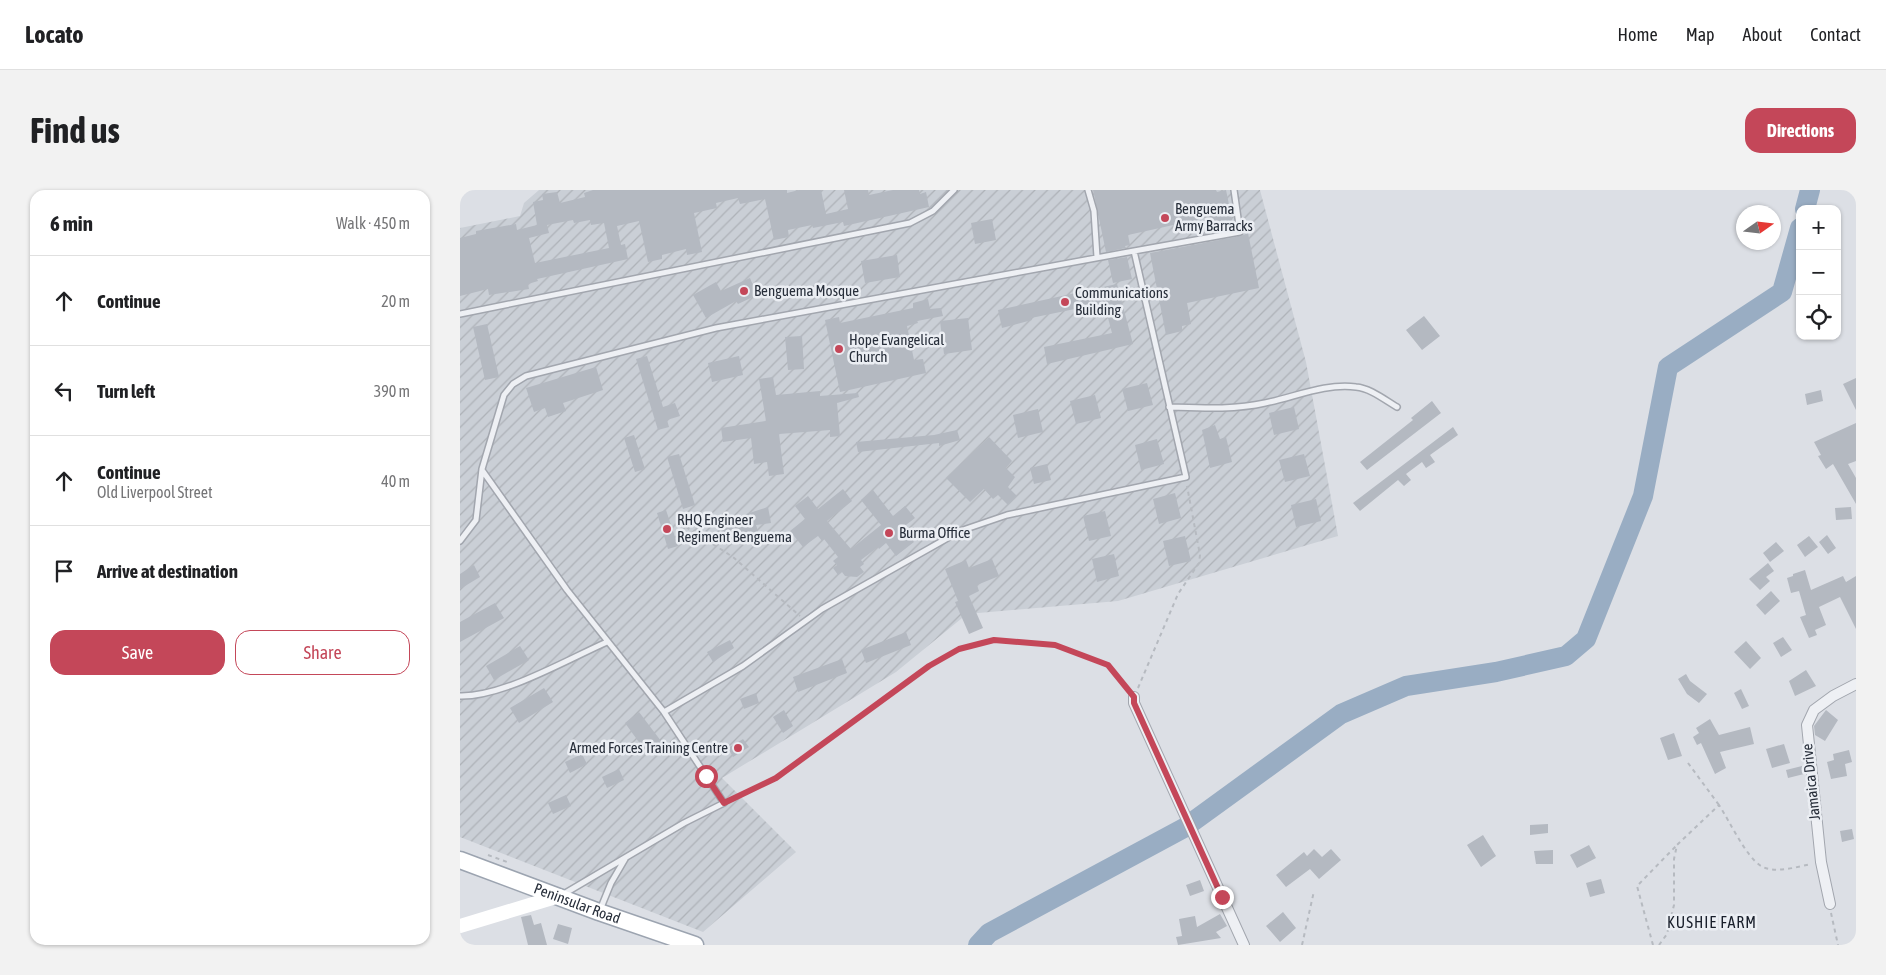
<!DOCTYPE html>
<html lang="en">
<head>
<meta charset="utf-8">
<style>
	body { margin:0; font-family:"Asap Condensed",sans-serif; background:#f2f2f2; color:#202124 }
	.controls { position:absolute; right:15px; top:15px; display:grid; overflow:hidden; border-radius:10px; box-shadow:0 1px 4px #0004 }
	.controls button { width:45px; height:45px; display:grid; place-items:center; padding:0; border:0; border-bottom:1px solid #e0e0e0; background:#fff; color:#202124; font:25px sans-serif }
	.compass { position:absolute; left:1276px; top:15px; width:45px; height:45px; border-radius:50%; background:#fff; box-shadow:0 1px 4px #0004; rotate:76deg }
	.stop { position:absolute; width:15px; height:15px; margin:-11px; border:4px solid #c44759; border-radius:50%; background:#fff }
	.stop.end { background:#c44759; border-color:#fff; box-shadow:0 1px 5px #0008 }
	.list { margin:0; padding:0; list-style:none }
	h2 { display:flex; justify-content:space-between; align-items:center; height:65px; margin:0; padding:0 20px; font-size:21px }
	h2 small { font-size:16px; font-weight:400; color:#757577 }
	.list li { display:grid; grid-template-columns:32px 1fr auto; gap:15px; align-items:center; box-sizing:border-box; height:90px; padding:0 20px; border-top:1px solid #e0e0e0 }
	.list b { display:block; font-size:19px; white-space:nowrap }
	.list p { margin:0; font-size:16px; white-space:nowrap; color:#757577 }
	.list em { font-size:16px; font-style:normal; color:#757577 }
	.actions { display:flex; gap:10px; padding:15px 20px }
	.actions a { flex:1; padding:11px 0; border:1px solid #c44759; border-radius:15px; text-align:center; font-size:18px; color:#c44759 }
	.actions .main { background:#c44759; color:#fff }
	.icon { flex:none; width:28px; height:28px; fill:none; stroke:currentColor; stroke-width:2; stroke-linecap:round; stroke-linejoin:round }
	.map { position:relative; flex:none; width:1396px; height:755px; overflow:hidden; border-radius:15px }
	header { display:flex; align-items:center; gap:30px; box-sizing:border-box; height:70px; padding:0 25px; background:#fff; border-bottom:1px solid #e0e0e0 }
	header strong { font-size:24px }
	nav { display:flex; gap:28px; margin-inline-start:auto; font-size:18px }
	.intro { display:flex; align-items:center; justify-content:space-between; box-sizing:border-box; height:120px; padding:0 30px }
	h1 { margin:0; font-size:35px }
	.button { padding:12px 22px; border-radius:15px; background:#c44759; color:#fff; font-size:18px; font-weight:700 }
	main { display:flex; gap:30px; padding:0 30px }
	aside { flex:1; background:#fff; border-radius:15px; box-shadow:0 1px 4px #0004 }
	.map>svg:first-child { display:block }
	.industrial { fill:url(#industrial-furrows) }
	.lines { fill:none; stroke-linecap:round; stroke-linejoin:round }
	.river { stroke:#99adc3; stroke-width:20 }
	.building { fill:#b4b9c1; fill-rule:evenodd }
	.lane-casing { stroke:#a2a6ae; stroke-width:8 }
	.street-casing { stroke:#a2a6ae; stroke-width:12 }
	.primary-casing { stroke:#9ca4b0; stroke-width:19 }
	.path { stroke:#b6bac0; stroke-width:2; stroke-dasharray:4 4; stroke-linecap:butt }
	.lane { stroke:#eef0f4; stroke-width:5 }
	.street { stroke:#eef0f4; stroke-width:10 }
	.secondary { stroke:#fff; stroke-width:14 }
	.primary { stroke:#fff; stroke-width:16 }
	.route { stroke:#c44759; stroke-width:6 }
	.poi-dot { fill:#c44759; stroke:#ebeef3; stroke-width:2 }
	.labels { text-anchor:middle; stroke-width:5; stroke-linejoin:round; paint-order:stroke }
	.poi-label { font-size:15px; fill:#272e3a; stroke:#ebeef3; text-anchor:start }
	.street-label { font-size:15px; fill:#272e3a; stroke:#ebeef3 }
	.neighbourhood-label { font-size:16px; letter-spacing:1px; fill:#191f2b; stroke:#ebeef3 }
</style>
</head>
<body>
<header>
<strong>Locato</strong>
<nav><a>Home</a><a>Map</a><a>About</a><a>Contact</a></nav>
</header>
<div class="intro"><h1>Find us</h1><a class="button">Directions</a></div>
<main>
<aside>
<h2>6 min<small>Walk · 450 m</small></h2>
<ul class="list">
<li><svg class="icon" aria-label="ahead" viewBox="0 0 24 24"><path d="M12 20V5M6 11l6-6 6 6"/></svg><div><b>Continue</b></div><em>20 m</em></li>
<li><svg class="icon" aria-label="left" viewBox="0 0 24 24"><path d="M17 20v-9H6M10 6l-5 5 5 5"/></svg><div><b>Turn left</b></div><em>390 m</em></li>
<li><svg class="icon" aria-label="ahead" viewBox="0 0 24 24"><path d="M12 20V5M6 11l6-6 6 6"/></svg><div><b>Continue</b><p>Old Liverpool Street</p></div><em>40 m</em></li>
<li><svg class="icon" aria-label="arrive" viewBox="0 0 24 24"><path d="M6 21V4h12l-3 4 3 4H6"/></svg><div><b>Arrive at destination</b></div></li>
</ul>
<div class="actions"><a class="main">Save</a><a>Share</a></div>
</aside>
<div class="map">
<svg width="1396" height="755" viewBox="0 0 1396 755">
	<defs>
		<pattern id="industrial-furrows" width="10" height="10" patternUnits="userSpaceOnUse" patternTransform="scale(1.25)"><rect width="10" height="10" fill="#cacfd6"/><path d="M-1 1l2-2M0 10L10 0M9 11l2-2" fill="none" stroke="#aeb2b8"/></pattern>
	</defs>
	<rect width="100%" height="100%" fill="#dcdfe5"/>
	<path class="industrial" d="M 79,0 L 800,0 L 846,172 L 878,346 L 658,411 L 507,424 L 436,482 L 262,588 L 336,662 L 243,742 L 0,647 L 0,38 L 60,26 L 64,13 Z"/>
	<g class="lines">
		<path class="river" d="M 1345,19 L 1350,0
			M 518,755 L 529,743 L 724,638 L 881,524 L 946,496 L 1036,482 L 1106,466 L 1126,449 L 1183,306 L 1208,177 L 1322,102 L 1340,38"/>
	</g>
	<path class="building" d="M 133,0 L 327,0 L 327,3 L 339,0 L 361,0 L 366,24 L 388,19 L 384,0 L 408,0 L 409,5 L 433,0 L 459,0 L 460,4 L 466,2 L 469,17 L 384,36 L 383,32 L 353,38 L 352,35 L 328,40 L 329,47 L 314,50 L 305,9 L 280,14 L 278,8 L 256,13 L 257,18 L 234,23 L 242,62 L 227,65 L 226,59 L 202,65 L 202,69 L 188,72 L 179,31 L 157,36 L 161,55 L 165,54 L 168,69 L 77,89 L 78,91 L 68,94 L 69,99 L 29,105 L 28,99 L 0,106 L 0,48 L 16,44 L 16,41 L 56,34 L 57,40 L 77,35 L 73,12 L 83,10 L 82,4 L 97,2 L 100,13 L 125,7 L 124,3 ZM 113,30 L 114,33 L 130,30 L 131,35 L 144,33 L 149,58 L 75,73 L 69,48 L 89,43 L 87,35 Z
		M 633,0 L 756,0 L 757,2 L 766,0 L 774,39 L 748,43 L 745,28 L 668,45 L 670,55 L 665,56 L 666,58 L 646,62 Z
		M 532,29 L 536,50 L 515,54 L 511,33 Z
		M 788,43 L 799,98 L 727,113 L 731,134 L 722,136 L 722,141 L 706,145 L 690,63 L 781,46 Z
		M 437,65 L 440,87 L 405,93 L 401,71 Z
		M 667,67 L 672,89 L 653,93 L 648,70 Z
		M 290,88 L 297,105 L 278,114 L 276,111 L 246,128 L 233,105 L 256,92 L 261,101 Z
		M 657,94 L 673,154 L 587,174 L 584,157 L 652,143 L 644,113 L 571,128 L 572,130 L 542,138 L 538,120 Z
		M 468,109 L 470,119 L 481,118 L 483,126 L 457,131 L 458,133 L 447,136 L 454,170 L 463,169 L 466,183 L 380,202 L 365,130 L 379,127 L 380,133 L 453,118 L 453,113 Z
		M 964,126 L 980,146 L 962,160 L 946,140 Z
		M 508,128 L 512,160 L 484,164 L 480,131 Z
		M 27,134 L 39,187 L 25,190 L 13,137 Z
		M 342,146 L 344,179 L 328,180 L 325,147 Z
		M 187,166 L 203,217 L 215,213 L 220,226 L 207,230 L 209,237 L 198,240 L 176,169 Z
		M 279,166 L 283,185 L 252,192 L 248,173 Z
		M 136,177 L 143,200 L 103,213 L 106,221 L 88,227 L 85,218 L 74,222 L 66,198 Z
		M 313,187 L 316,205 L 360,201 L 360,206 L 398,203 L 399,207 L 377,213 L 380,246 L 370,247 L 370,240 L 319,244 L 324,284 L 309,286 L 307,272 L 294,274 L 291,248 L 263,252 L 261,238 L 306,231 L 299,189 Z
		M 1396,188 L 1396,220 L 1383,194 Z
		M 687,193 L 693,215 L 668,221 L 662,199 Z
		M 1361,200 L 1363,211 L 1347,215 L 1345,204 Z
		M 635,205 L 641,228 L 616,234 L 610,211 Z
		M 972,211 L 981,223 L 907,280 L 900,272 L 953,230 L 951,228 Z
		M 834,217 L 839,239 L 814,245 L 809,223 Z
		M 578,219 L 583,242 L 558,248 L 553,225 Z
		M 1396,233 L 1396,271 L 1388,274 L 1396,288 L 1396,314 L 1373,274 L 1366,279 L 1358,266 L 1361,265 L 1354,252 Z
		M 755,235 L 760,249 L 766,247 L 772,272 L 750,278 L 742,240 Z
		M 993,237 L 998,245 L 970,265 L 975,272 L 966,278 L 962,272 L 946,284 L 951,290 L 944,296 L 938,290 L 900,321 L 893,313 Z
		M 497,240 L 500,250 L 479,256 L 479,253 L 398,262 L 396,252 L 474,245 Z
		M 174,245 L 185,279 L 175,282 L 164,248 Z
		M 529,247 L 552,271 L 546,278 L 555,287 L 548,297 L 557,306 L 548,315 L 538,305 L 533,309 L 524,299 L 510,312 L 486,288 Z
		M 697,249 L 704,274 L 681,280 L 675,255 Z
		M 219,264 L 235,315 L 223,319 L 207,267 Z
		M 844,264 L 850,286 L 825,292 L 819,270 Z
		M 587,274 L 591,290 L 574,294 L 570,278 Z
		M 383,299 L 392,311 L 367,331 L 391,359 L 421,335 L 401,310 L 413,300 L 433,326 L 445,316 L 455,328 L 442,338 L 454,352 L 436,366 L 426,353 L 419,359 L 418,357 L 401,370 L 404,374 L 400,377 L 404,382 L 397,387 L 385,386 L 382,382 L 378,385 L 373,378 L 377,375 L 373,371 L 378,367 L 364,349 L 362,351 L 358,346 L 343,357 L 330,341 L 345,329 L 335,316 L 348,306 L 358,319 Z
		M 715,303 L 721,328 L 699,334 L 693,309 Z
		M 856,309 L 861,331 L 836,337 L 831,315 Z
		M 308,317 L 311,333 L 296,335 L 299,344 L 265,354 L 259,333 Z
		M 1391,317 L 1392,329 L 1376,330 L 1375,318 Z
		M 206,320 L 218,356 L 208,359 L 197,323 Z
		M 645,321 L 651,346 L 629,351 L 623,326 Z
		M 1367,345 L 1376,358 L 1368,364 L 1359,352 Z
		M 725,346 L 731,371 L 709,376 L 703,351 Z
		M 1349,346 L 1358,357 L 1345,367 L 1337,355 Z
		M 1316,352 L 1324,361 L 1310,372 L 1303,363 Z
		M 654,364 L 659,386 L 637,392 L 632,369 Z
		M 532,369 L 539,386 L 517,395 L 519,401 L 509,406 L 523,438 L 509,444 L 495,412 L 498,411 L 485,379 L 506,370 L 509,378 Z
		M 1308,373 L 1314,381 L 1306,387 L 1310,391 L 1300,400 L 1289,389 Z
		M 14,375 L 20,387 L 0,399 L 0,384 Z
		M 1345,380 L 1351,400 L 1383,386 L 1386,392 L 1396,386 L 1396,439 L 1380,407 L 1359,417 L 1366,435 L 1355,440 L 1357,445 L 1349,448 L 1340,427 L 1346,425 L 1339,401 L 1331,403 L 1327,388 L 1333,386 L 1333,384 Z
		M 1311,401 L 1320,411 L 1305,425 L 1296,415 Z
		M 35,413 L 44,428 L 0,452 L 0,432 Z
		M 446,442 L 451,455 L 406,473 L 401,460 Z
		M 1323,447 L 1332,460 L 1321,467 L 1313,453 Z
		M 270,450 L 274,458 L 253,472 L 247,462 Z
		M 1286,451 L 1301,468 L 1290,479 L 1274,462 Z
		M 60,456 L 69,470 L 34,490 L 26,476 Z
		M 382,469 L 387,483 L 338,502 L 333,487 Z
		M 1346,480 L 1356,496 L 1335,506 L 1329,491 Z
		M 1226,484 L 1230,491 L 1247,504 L 1239,513 L 1227,504 L 1218,489 Z
		M 84,498 L 93,512 L 59,533 L 50,518 Z
		M 1281,499 L 1289,516 L 1282,519 L 1274,503 Z
		M 296,503 L 299,513 L 284,519 L 280,509 Z
		M 324,520 L 333,536 L 323,543 L 313,527 Z
		M 1366,520 L 1378,530 L 1365,551 L 1355,545 L 1354,536 Z
		M 179,522 L 204,555 L 189,566 L 165,533 Z
		M 1250,529 L 1259,545 L 1290,537 L 1294,554 L 1260,562 L 1266,578 L 1255,584 L 1241,553 L 1237,555 L 1233,547 L 1239,543 L 1236,538 Z
		M 1214,543 L 1222,566 L 1208,570 L 1200,548 Z
		M 283,549 L 289,557 L 273,567 L 268,558 Z
		M 1324,554 L 1330,573 L 1312,578 L 1306,559 Z
		M 1389,560 L 1392,572 L 1385,574 L 1387,586 L 1371,589 L 1367,572 L 1374,570 L 1373,564 Z
		M 122,564 L 127,574 L 110,583 L 105,572 Z
		M 1342,576 L 1344,584 L 1328,588 L 1326,580 Z
		M 159,579 L 164,590 L 147,598 L 142,587 Z
		M 106,605 L 111,616 L 93,624 L 88,613 Z
		M 1088,634 L 1088,643 L 1070,645 L 1070,635 Z
		M 1392,639 L 1394,649 L 1382,652 L 1380,641 Z
		M 1023,645 L 1036,666 L 1021,677 L 1007,655 Z
		M 1129,655 L 1136,668 L 1117,678 L 1110,665 Z
		M 854,659 L 862,667 L 871,659 L 881,670 L 859,689 L 850,679 L 826,697 L 816,685 L 844,662 L 847,666 Z
		M 1093,660 L 1093,674 L 1076,674 L 1074,661 Z
		M 1141,689 L 1145,703 L 1130,707 L 1126,693 Z
		M 740,690 L 744,701 L 730,706 L 726,695 Z
		M 823,722 L 836,738 L 820,752 L 806,736 Z
		M 760,724 L 767,736 L 756,742 L 761,748 L 718,755 L 716,747 L 722,746 L 719,729 L 735,726 L 737,737 Z
		M 71,725 L 74,735 L 81,733 L 87,755 L 68,755 L 61,727 Z
		M 98,734 L 112,738 L 108,754 L 93,749 Z"/>
	<g class="lines">
		<defs>
			<path id="lane" d="M 628,0 L 634,21 L 637,67
				M 674,61 L 780,42 L 774,0
				M 0,124 L 450,33 L 473,21 L 494,0
				M 709,217 C 741,218 774,220 805,213 C 835,207 865,193 896,197 C 910,198 925,210 937,217
				M 22,280 L 107,400 L 204,522 L 264,613 L 224,633 L 102,705
				M 0,351 L 16,330 L 22,279 L 44,205 L 53,194 L 66,186 L 256,138 L 674,61 L 726,287 L 547,325 L 500,341 L 362,419 L 283,476 L 204,522
				M 0,506 C 43,507 106,470 147,452
				M 140,720 L 151,693 L 165,669"/>
			<path id="street" d="M 674,507 L 674,513 L 784,755
				M 1370,714 L 1361,672 L 1347,535 L 1354,520 L 1373,506 L 1396,494"/>
			<g id="primary">
				<path id="s1" d="M 0,670 L 139,722 L 235,755"/>
			</g>
		</defs>
		<use href="#lane" class="lane-casing"/>
		<use href="#street" class="street-casing"/>
		<use href="#primary" class="primary-casing"/>
		<path class="path" d="M 226,337 L 273,367 L 340,426
			M 678,498 L 718,404 L 739,373 L 740,365 L 727,296
			M 1228,573 L 1259,615
			M 271,610 L 316,588 L 469,476 L 499,459 L 534,450 L 595,455 L 648,475 L 668,500
			M 28,665 L 47,672
			M 1371,723 L 1378,755
			M 842,755 L 854,701
			M 1193,755 L 1177,696 L 1216,656
			M 1199,755 L 1207,744 L 1214,715 L 1214,669 L 1217,655 L 1259,615 C 1269,630 1286,667 1301,676 C 1314,684 1337,677 1351,674"/>
		<use href="#lane" class="lane"/>
		<use href="#street" class="street"/>
		<path class="secondary" d="M 0,736 L 99,706"/>
		<use href="#primary" class="primary"/>
	</g>
	<g class="lines">
		<path class="route" d="M 246,586 L 264,613 L 316,588 L 469,476 L 499,459 L 534,450 L 595,455 L 648,475 L 674,507 L 674,513 L 762,707"/>
	</g>
	<g class="poi-dot">
		<circle cx="705" cy="28" r="5"/>
		<circle cx="284" cy="101" r="5"/>
		<circle cx="605" cy="112" r="5"/>
		<circle cx="379" cy="159" r="5"/>
		<circle cx="207" cy="339" r="5"/>
		<circle cx="429" cy="343" r="5"/>
		<circle cx="278" cy="558" r="5"/>
	</g>
	<g class="labels">
		<g class="poi-label">
			<text x="715" y="24">Benguema<tspan x="715" dy="17">Army Barracks</tspan></text>
			<text x="294" y="106">Benguema Mosque</text>
			<text x="615" y="108">Communications<tspan x="615" dy="17">Building</tspan></text>
			<text x="389" y="155">Hope Evangelical<tspan x="389" dy="17">Church</tspan></text>
			<text x="217" y="335">RHQ Engineer<tspan x="217" dy="17">Regiment Benguema</tspan></text>
			<text x="439" y="348">Burma Office</text>
			<text x="268" y="563" text-anchor="end">Armed Forces Training Centre</text>
		</g>
		<g class="street-label">
			<text transform="translate(1351 592) rotate(-96)" y="5">Jamaica Drive</text>
			<text dy="5" stroke="none"><textPath href="#s1" startOffset="125">Peninsular Road</textPath></text>
		</g>
		<g class="neighbourhood-label">
			<text x="1252" y="738">KUSHIE FARM</text>
		</g>
	</g>
</svg>
<div class="controls">
<button>+</button>
<button>−</button>
<button><svg class="icon" aria-label="locate" viewBox="0 0 24 24"><circle cx="12" cy="12" r="6"/><path d="M12 2v4M12 18v4M2 12h4M18 12h4"/></svg></button>
</div>
<svg class="compass" viewBox="-18 -18 36 36"><path d="M0-13l5 13h-10z" fill="#e53935"/><path d="M0 13l5-13h-10z" fill="#757577"/></svg>
<div class="stop" style="left:246px;top:586px"></div>
<div class="stop end" style="left:762px;top:707px"></div>
</div>
</main>
</body>
</html>
